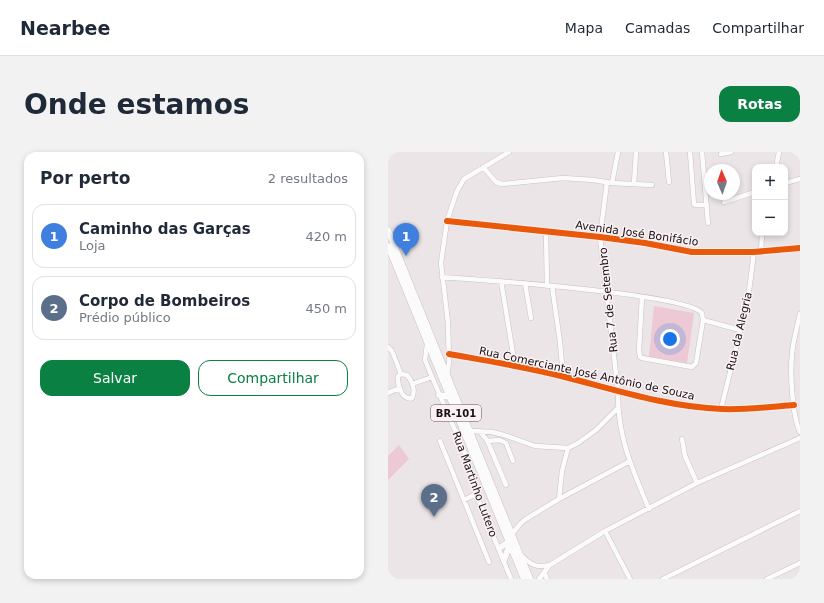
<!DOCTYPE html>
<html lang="pt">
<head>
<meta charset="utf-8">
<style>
	body { margin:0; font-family:"DejaVu Sans",sans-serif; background:#f2f2f3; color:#1f2937 }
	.controls { position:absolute; right:12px; top:12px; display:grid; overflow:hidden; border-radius:8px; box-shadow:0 2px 6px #0003 }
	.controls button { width:36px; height:36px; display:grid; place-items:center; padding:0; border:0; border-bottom:1px solid #e0e1e3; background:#fff; color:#1f2937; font:20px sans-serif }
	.compass { position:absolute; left:316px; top:12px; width:36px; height:36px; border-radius:50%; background:#fff; box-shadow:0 2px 6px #0003; rotate:358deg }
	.you { position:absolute; left:282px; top:187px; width:14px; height:14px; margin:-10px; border:3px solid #fff; border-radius:50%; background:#1a73e8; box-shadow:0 0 0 6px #1a73e833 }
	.badge { display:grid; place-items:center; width:26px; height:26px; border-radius:50%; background:#0b8043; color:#fff; font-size:13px; font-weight:700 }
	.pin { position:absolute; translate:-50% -33px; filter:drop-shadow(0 1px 2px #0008) }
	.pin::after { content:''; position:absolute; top:21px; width:14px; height:12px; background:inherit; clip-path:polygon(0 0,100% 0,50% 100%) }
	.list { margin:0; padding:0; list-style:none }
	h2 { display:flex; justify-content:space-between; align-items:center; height:52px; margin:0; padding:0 16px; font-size:17px }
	h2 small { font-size:13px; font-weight:400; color:#747a83 }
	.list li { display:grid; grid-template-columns:26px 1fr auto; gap:12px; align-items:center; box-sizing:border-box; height:64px; margin:0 8px 8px; padding:0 8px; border:1px solid #e0e1e3; border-radius:12px }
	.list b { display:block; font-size:15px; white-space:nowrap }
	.list p { margin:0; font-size:13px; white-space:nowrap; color:#747a83 }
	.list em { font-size:13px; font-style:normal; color:#747a83 }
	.actions { display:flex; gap:8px; padding:12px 16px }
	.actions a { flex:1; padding:9px 0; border:1px solid #0b8043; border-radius:12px; text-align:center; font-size:14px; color:#0b8043 }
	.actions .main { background:#0b8043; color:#fff }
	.map { position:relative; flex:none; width:412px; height:427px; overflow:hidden; border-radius:12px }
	header { display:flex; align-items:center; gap:24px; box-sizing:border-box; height:56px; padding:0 20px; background:#fff; border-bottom:1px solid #e0e1e3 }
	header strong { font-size:19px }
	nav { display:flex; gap:22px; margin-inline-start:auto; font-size:14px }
	.intro { display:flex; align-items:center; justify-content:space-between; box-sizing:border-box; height:96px; padding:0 24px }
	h1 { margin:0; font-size:28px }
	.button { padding:10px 18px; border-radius:12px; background:#0b8043; color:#fff; font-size:14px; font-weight:700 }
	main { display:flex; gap:24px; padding:0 24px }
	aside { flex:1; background:#fff; border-radius:12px; box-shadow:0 2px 6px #0003 }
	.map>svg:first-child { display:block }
	.green { fill:#ecc9d4 }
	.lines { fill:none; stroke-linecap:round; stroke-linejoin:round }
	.minor-casing { stroke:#c7c2c4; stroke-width:5.5 }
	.highway-casing { stroke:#c7c2c4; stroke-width:7 }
	.minor { stroke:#fcfbfb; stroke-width:4.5 }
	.highway { stroke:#fcfbfb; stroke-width:6 }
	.cycleway-casing { stroke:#fbf0f3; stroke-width:8 }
	.cycleway { stroke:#e8590c; stroke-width:6 }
	.labels { text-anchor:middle; stroke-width:3; stroke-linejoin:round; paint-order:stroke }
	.shield { fill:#fbf0f3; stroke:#5b5556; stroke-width:1 }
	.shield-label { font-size:10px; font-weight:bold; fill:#161213 }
	.street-label { font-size:11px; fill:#161213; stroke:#fbf0f3 }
</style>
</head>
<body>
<header>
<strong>Nearbee</strong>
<nav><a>Mapa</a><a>Camadas</a><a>Compartilhar</a></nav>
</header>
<div class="intro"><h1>Onde estamos</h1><a class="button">Rotas</a></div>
<main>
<aside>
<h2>Por perto<small>2 resultados</small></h2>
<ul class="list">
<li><span class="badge" style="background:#3f7fe0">1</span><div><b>Caminho das Garças</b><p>Loja</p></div><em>420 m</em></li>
<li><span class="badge" style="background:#5c6f8a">2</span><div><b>Corpo de Bombeiros</b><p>Prédio público</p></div><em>450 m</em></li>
</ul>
<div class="actions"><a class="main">Salvar</a><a>Compartilhar</a></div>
</aside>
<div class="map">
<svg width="412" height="427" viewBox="0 0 412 427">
	<rect width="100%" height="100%" fill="#ebe5e7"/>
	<path class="green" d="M 266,154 L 306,161 L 299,211 L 261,205 Z
		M 11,293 L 21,307 L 0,328 L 0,304 Z"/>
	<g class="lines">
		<defs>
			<path id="minor" d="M 278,0 L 281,30
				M 302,0 L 306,52 L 307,53 L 319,53
				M 314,0 L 320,71
				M 333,2 L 343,0
				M 95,15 L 108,30 L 114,32 L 175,26 L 205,28 L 224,31 L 264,33
				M 388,15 L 391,0
				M 219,30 L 212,85 L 230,239 C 229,283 244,317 261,357
				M 224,31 L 230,0
				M 397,31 L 412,27
				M 246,32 L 248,0
				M 336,50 L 367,40
				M 59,69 L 212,85 L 257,91 L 304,100 L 366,100 L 412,96
				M 158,79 L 159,134
				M 373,100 L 374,81
				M 54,125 C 93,128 295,141 314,161 L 315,168 L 352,178
				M 113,129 L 127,214
				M 137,131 L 143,166
				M 164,134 L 172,190 L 175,224
				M 254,145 L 251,198 L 252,205 L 254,206 L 304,215 L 308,211 L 315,168
				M 412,162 C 409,175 405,189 404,202 C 402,221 404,263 412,280
				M 39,192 L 37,208 L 44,225 L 79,306 C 83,318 84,330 88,342 L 123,427
				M 0,195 L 4,199 L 13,222
				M 61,202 C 100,209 138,215 177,225 C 228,238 280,255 334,257 C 358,258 382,255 406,253
				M 13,222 L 19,223 C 24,229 28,238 24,246 C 14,249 9,232 10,224 Z
				M 59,223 L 61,211 L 60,171 L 53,111 L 59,69 L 69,39 L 76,27 L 121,0
				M 24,232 L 44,225
				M 0,241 L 12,236
				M 333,257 L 360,147 L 366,100
				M 82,279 L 104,280 L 116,283 L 147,294 L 180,296 L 190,291 L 208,278 L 229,257
				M 91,279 L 99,288 L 118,333
				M 294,287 L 297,304 L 309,331
				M 52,289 L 101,410
				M 100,289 L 111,288 L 118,291 L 125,309
				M 171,347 L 174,319 L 180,296
				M 76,348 L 88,342
				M 217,379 L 242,427
				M 124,382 L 133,371 L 138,367 L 171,347 L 242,309
				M 134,404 C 143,413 149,416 162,413
				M 156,420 L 159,427
				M 151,427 L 162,413 L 217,379 L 309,331 L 412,286
				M 275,427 L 412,359
				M 379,427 L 412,411"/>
			<path id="highway" d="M 0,78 L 142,427
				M 0,94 L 136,427
				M 51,243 L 62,245
				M 61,264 L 66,255
				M 111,396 L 121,390
				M 116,408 L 122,392"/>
		</defs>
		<use href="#minor" class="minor-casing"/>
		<use href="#highway" class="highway-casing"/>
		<use href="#minor" class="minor"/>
		<use href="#highway" class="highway"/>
		<defs>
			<path id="cycleway" d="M 59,69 L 212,85 L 257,91 L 304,100 L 366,100 L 412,96
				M 61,202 C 100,209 138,215 177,225 C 228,238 280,255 334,257 C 358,258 382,255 406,253"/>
		</defs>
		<use href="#cycleway" class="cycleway-casing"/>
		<use href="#cycleway" class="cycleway"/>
	</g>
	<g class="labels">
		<rect class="shield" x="43" y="253" width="50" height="16" rx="3"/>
		<g class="shield-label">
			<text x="68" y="265">BR-101</text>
		</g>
		<g class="street-label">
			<text transform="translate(249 81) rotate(8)" y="4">Avenida José Bonifácio</text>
			<text transform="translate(220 148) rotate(-96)" y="4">Rua 7 de Setembro</text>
			<text transform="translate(351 179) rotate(-77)" y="4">Rua da Alegria</text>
			<text transform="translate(199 221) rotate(12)" y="4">Rua Comerciante José Antônio de Souza</text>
			<text transform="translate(87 332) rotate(70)" y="4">Rua Martinho Lutero</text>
		</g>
	</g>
</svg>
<div class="controls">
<button>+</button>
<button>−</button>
</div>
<svg class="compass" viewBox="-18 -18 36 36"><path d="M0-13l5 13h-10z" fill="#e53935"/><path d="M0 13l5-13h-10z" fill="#747a83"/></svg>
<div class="you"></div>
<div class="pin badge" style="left:18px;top:104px;background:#3f7fe0">1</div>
<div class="pin badge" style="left:46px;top:365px;background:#5c6f8a">2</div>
</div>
</main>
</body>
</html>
